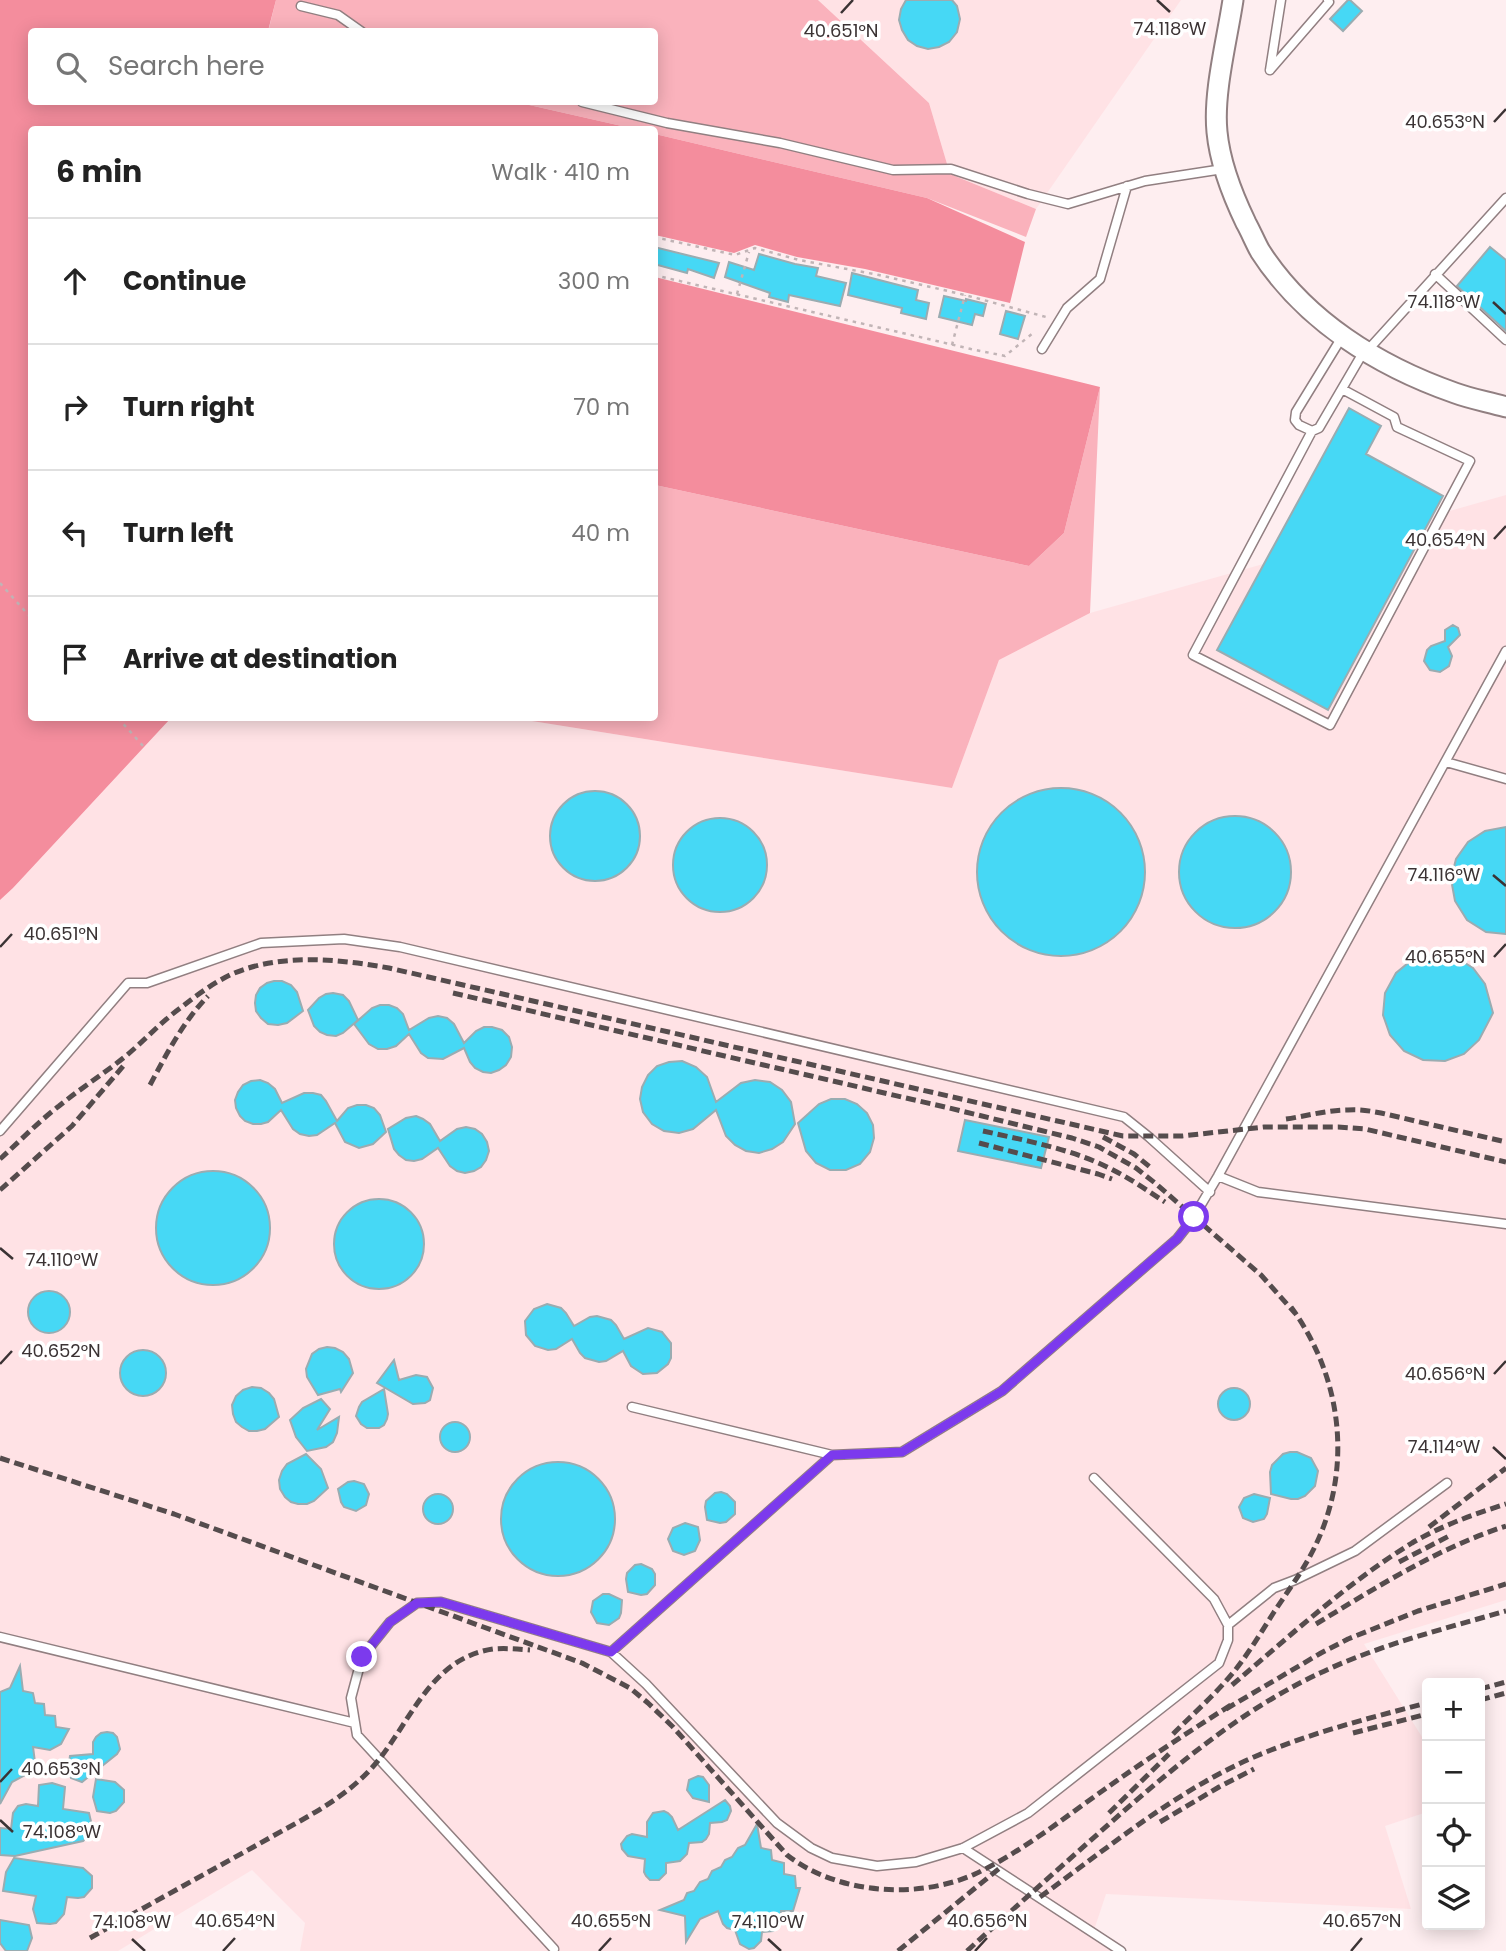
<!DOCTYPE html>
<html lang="en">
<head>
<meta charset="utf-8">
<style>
	body { margin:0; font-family:Poppins,sans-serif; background:#f2f2f2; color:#222 }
	.controls { position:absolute; right:21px; bottom:21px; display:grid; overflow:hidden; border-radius:7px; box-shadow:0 4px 18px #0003 }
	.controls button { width:63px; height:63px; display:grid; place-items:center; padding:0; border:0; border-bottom:2px solid #e0e0e0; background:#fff; color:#222; font:35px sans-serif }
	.stop { position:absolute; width:21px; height:21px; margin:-16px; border:5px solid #7c3aed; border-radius:50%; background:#fff }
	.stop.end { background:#7c3aed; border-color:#fff; box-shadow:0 2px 7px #0008 }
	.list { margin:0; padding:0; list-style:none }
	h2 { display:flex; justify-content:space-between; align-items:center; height:91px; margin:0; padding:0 28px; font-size:30px }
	h2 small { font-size:23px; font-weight:400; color:#767676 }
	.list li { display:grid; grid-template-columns:46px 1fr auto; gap:21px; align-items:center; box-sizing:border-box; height:126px; padding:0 28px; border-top:2px solid #e0e0e0 }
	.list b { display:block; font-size:26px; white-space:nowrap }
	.list em { font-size:23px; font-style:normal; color:#767676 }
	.icon { flex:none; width:38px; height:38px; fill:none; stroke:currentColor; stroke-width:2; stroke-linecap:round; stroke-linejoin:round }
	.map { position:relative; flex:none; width:1506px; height:1951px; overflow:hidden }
	.search { position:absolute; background:#fff; box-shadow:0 4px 18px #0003; left:28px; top:28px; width:630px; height:77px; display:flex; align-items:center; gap:18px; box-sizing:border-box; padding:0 24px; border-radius:7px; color:#767676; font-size:26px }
	.panel { position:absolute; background:#fff; box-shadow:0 4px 18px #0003; left:28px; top:126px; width:630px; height:595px; border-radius:7px }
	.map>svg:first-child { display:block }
	.built { fill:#ffe2e5 }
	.green { fill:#fab2bc }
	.water { fill:#f48d9d }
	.building { fill:#46d8f5; stroke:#9aacb1; stroke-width:2 }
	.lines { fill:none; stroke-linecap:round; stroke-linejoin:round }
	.service-casing { stroke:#917f81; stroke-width:11 }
	.tertiary-casing { stroke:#917f81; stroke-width:23 }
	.path { stroke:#c1b4b6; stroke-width:2.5; stroke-dasharray:3.5 5; stroke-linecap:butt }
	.service { stroke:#fff; stroke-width:8 }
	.tertiary { stroke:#fff; stroke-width:19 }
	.rail { stroke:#554c4d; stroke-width:5; stroke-dasharray:10 5; stroke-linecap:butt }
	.route { stroke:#7c3aed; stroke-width:9 }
	.ticks { fill:none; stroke:#3b3334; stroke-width:2.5 }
	.ticks-label { font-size:18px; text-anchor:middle; fill:#3b3334; stroke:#fff; stroke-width:7; stroke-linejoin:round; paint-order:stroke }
</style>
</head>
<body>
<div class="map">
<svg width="1506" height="1951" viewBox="0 0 1506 1951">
	<rect width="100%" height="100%" fill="#feeef0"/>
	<path class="built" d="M 818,0 L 1181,0 L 1036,209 L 950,174 L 929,103 Z
		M 1506,495 L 1506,1600 L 1364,1644 L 1427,1745 L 1427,1812 L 1385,1826 L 1411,1909 L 1106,1894 L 1092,1936 L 1115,1951 L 300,1951 L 305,1923 L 252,1870 L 118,1951 L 0,1951 L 0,900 L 13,888 L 171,718 L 513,718 L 952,788 L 999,660 L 1090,613 Z"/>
	<path class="green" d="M 276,0 L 818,0 L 929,103 L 950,174 L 1036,209 L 1026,237 L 927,198 L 655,134 L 654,130 L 635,129 L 516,102 L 654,102 L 654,32 L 268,32 Z
		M 1100,387 L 1090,613 L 999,660 L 952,788 L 513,718 L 654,718 L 655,485 L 1029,566 L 1064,533 Z"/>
	<path class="water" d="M 0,0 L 276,0 L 268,31 L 32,32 L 32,102 L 516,102 L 635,129 L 32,130 L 32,718 L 171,718 L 13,888 L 0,900 Z
		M 655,134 L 927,198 L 1025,242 L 1010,303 L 865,269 L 797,257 L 755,245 L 734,253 L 655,235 Z
		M 655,277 L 1100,387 L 1064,533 L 1029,566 L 655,485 Z"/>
	<path class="building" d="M 906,0 L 952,0 L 957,6 L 960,19 L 957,32 L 949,42 L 939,47 L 928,49 L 917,46 L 908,40 L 902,30 L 899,20 L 901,9 Z
		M 1348,0 L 1350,0 L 1362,11 L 1343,31 L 1330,19 Z
		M 654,247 L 719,263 L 714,278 L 688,269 L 687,273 L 654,264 Z
		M 1490,247 L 1506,260 L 1506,331 L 1457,286 Z
		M 759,254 L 795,264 L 818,268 L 816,276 L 846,283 L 840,306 L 789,295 L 788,302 L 769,297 L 770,293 L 725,277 L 729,262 L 754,270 Z
		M 852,273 L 918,290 L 916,300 L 929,303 L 926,319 L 901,313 L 902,308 L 848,295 Z
		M 944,296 L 966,301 L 966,299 L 986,304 L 983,316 L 975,314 L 972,325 L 939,317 Z
		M 1006,311 L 1025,316 L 1018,339 L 1000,334 Z
		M 1349,408 L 1381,426 L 1366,454 L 1443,496 L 1328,710 L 1217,650 Z
		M 1453,625 L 1458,628 L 1460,635 L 1448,647 L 1452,656 L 1449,666 L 1440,672 L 1430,670 L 1424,661 L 1427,650 L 1431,646 L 1445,641 L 1445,630 Z
		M977 872a84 84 0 1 1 168 0a84 84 0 1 1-168 0Z
		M550 836a45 45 0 1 1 90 0a45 45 0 1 1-90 0Z
		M1179 872a56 56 0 1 1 112 0a56 56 0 1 1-112 0Z
		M673 865a47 47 0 1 1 94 0a47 47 0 1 1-94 0Z
		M 1506,827 L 1506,934 L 1486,932 L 1467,920 L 1455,901 L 1451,879 L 1456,859 L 1468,842 L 1485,831 Z
		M 1435,954 L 1457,958 L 1473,968 L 1485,984 L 1493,1013 L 1479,1040 L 1464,1054 L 1445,1061 L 1423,1060 L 1404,1051 L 1390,1035 L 1383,1015 L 1385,993 L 1396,973 L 1413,959 Z
		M 274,981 L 282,981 L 291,985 L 297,992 L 303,1011 L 287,1023 L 278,1025 L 268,1024 L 261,1018 L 256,1011 L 255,1003 L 256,995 L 260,988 L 267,983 Z
		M 333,993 L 343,995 L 349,1001 L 358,1020 L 343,1033 L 336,1036 L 327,1035 L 320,1032 L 314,1026 L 308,1010 L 319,998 L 326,994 Z
		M 380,1005 L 389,1005 L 397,1008 L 403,1014 L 409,1030 L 429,1018 L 438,1016 L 447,1018 L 454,1024 L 464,1043 L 476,1031 L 484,1027 L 492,1027 L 502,1030 L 509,1037 L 512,1047 L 511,1057 L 506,1065 L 499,1070 L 491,1073 L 483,1072 L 475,1068 L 470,1062 L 464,1048 L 443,1059 L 428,1058 L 421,1053 L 409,1034 L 396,1046 L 387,1049 L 378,1049 L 369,1044 L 354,1024 L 372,1008 Z
		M 682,1061 L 696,1067 L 707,1077 L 716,1102 L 741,1083 L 755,1080 L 770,1082 L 782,1090 L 791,1102 L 795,1124 L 783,1142 L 772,1149 L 759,1153 L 746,1151 L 735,1145 L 726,1136 L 716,1110 L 693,1129 L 679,1133 L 664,1131 L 652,1124 L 643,1112 L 640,1099 L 642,1087 L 648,1075 L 657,1066 L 669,1062 Z
		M 260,1080 L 268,1083 L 275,1089 L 282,1103 L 304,1093 L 313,1093 L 321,1095 L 326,1101 L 337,1121 L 348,1108 L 357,1105 L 366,1105 L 374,1108 L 380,1115 L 386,1132 L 373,1144 L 359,1148 L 345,1142 L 335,1123 L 317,1135 L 309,1136 L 300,1134 L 293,1129 L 281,1110 L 268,1122 L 261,1124 L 253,1124 L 245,1121 L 240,1116 L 236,1108 L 235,1100 L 238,1092 L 243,1085 L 251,1081 Z
		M 831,1099 L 845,1099 L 857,1104 L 867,1113 L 873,1125 L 874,1138 L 870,1152 L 860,1164 L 846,1170 L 830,1170 L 816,1163 L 806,1151 L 798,1123 L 819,1104 Z
		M 416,1116 L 423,1119 L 430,1124 L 440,1141 L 457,1129 L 466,1127 L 475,1129 L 482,1134 L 487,1142 L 489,1151 L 486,1160 L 481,1167 L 474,1171 L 465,1173 L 457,1171 L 450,1166 L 438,1148 L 422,1159 L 414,1161 L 406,1160 L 399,1155 L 394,1149 L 388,1129 L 406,1118 Z
		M 965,1120 L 1049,1137 L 1041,1168 L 958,1151 Z
		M156 1228a57 57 0 1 1 114 0a57 57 0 1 1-114 0Z
		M334 1244a45 45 0 1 1 90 0a45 45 0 1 1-90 0Z
		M28 1312a21 21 0 1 1 42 0a21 21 0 1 1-42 0Z
		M 547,1304 L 561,1308 L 566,1313 L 574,1326 L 590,1317 L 597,1316 L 611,1320 L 616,1325 L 624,1339 L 648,1328 L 662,1332 L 671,1343 L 671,1358 L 668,1364 L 657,1373 L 643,1374 L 631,1366 L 623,1351 L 606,1361 L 599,1362 L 585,1358 L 580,1353 L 572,1339 L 556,1349 L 548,1350 L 535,1346 L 526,1335 L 525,1321 L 534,1309 Z
		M 327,1347 L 335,1348 L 343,1352 L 349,1359 L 353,1373 L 341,1392 L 340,1389 L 318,1395 L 307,1377 L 306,1369 L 312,1354 L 319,1349 Z
		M120 1373a23 23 0 1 1 46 0a23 23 0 1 1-46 0Z
		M 394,1360 L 399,1380 L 416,1375 L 427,1377 L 433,1388 L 430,1400 L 425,1403 L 413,1404 L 377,1383 Z
		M 252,1387 L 261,1388 L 269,1393 L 274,1399 L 279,1417 L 265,1429 L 257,1431 L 249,1431 L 242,1427 L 236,1422 L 233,1414 L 232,1405 L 236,1396 L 243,1390 Z
		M1218 1404a16 16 0 1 1 32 0a16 16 0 1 1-32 0Z
		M 384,1389 L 388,1414 L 387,1419 L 384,1425 L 379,1428 L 367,1428 L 361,1424 L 356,1416 L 359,1407 L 362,1402 Z
		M 321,1399 L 330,1409 L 317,1430 L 339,1417 L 337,1433 L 333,1442 L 326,1447 L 307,1451 L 296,1437 L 290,1420 L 303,1408 Z
		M440 1437a15 15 0 1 1 30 0a15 15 0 1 1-30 0Z
		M 1290,1452 L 1297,1452 L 1311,1458 L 1318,1471 L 1315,1486 L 1305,1496 L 1298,1499 L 1291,1499 L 1271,1494 L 1270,1472 L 1272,1465 L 1283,1454 Z
		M 306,1454 L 321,1469 L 328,1488 L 314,1501 L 307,1504 L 298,1504 L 291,1502 L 285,1497 L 280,1489 L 279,1480 L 282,1471 L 287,1464 Z
		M501 1519a57 57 0 1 1 114 0a57 57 0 1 1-114 0Z
		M 354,1481 L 364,1484 L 369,1494 L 366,1505 L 356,1511 L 344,1507 L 341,1502 L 338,1489 L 348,1482 Z
		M 721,1492 L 727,1494 L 735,1502 L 735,1514 L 726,1522 L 720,1523 L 707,1520 L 705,1507 L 706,1501 L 715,1493 Z
		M423 1509a15 15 0 1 1 30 0a15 15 0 1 1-30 0Z
		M 1254,1494 L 1270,1498 L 1267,1514 L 1264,1519 L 1253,1522 L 1243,1518 L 1239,1507 L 1244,1498 Z
		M 685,1523 L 698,1527 L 700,1540 L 695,1551 L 684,1555 L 673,1551 L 668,1539 L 673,1528 Z
		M 641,1564 L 652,1569 L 655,1574 L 655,1585 L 647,1594 L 641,1595 L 628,1592 L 626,1579 L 627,1573 L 635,1565 Z
		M 603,1594 L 609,1594 L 622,1600 L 621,1613 L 619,1618 L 609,1625 L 597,1623 L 591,1612 L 593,1601 Z
		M 20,1666 L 23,1691 L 33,1693 L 35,1703 L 44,1704 L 45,1715 L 55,1716 L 56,1727 L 69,1729 L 61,1744 L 50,1750 L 33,1747 L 35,1762 L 29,1773 L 12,1782 L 0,1804 L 0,1692 L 10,1688 Z
		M 107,1732 L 113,1733 L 117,1737 L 120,1749 L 117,1754 L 82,1782 L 71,1778 L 68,1769 L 70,1756 L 93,1754 L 93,1742 L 96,1737 L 101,1733 Z
		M 698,1776 L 703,1777 L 709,1785 L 709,1802 L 693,1798 L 687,1790 L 689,1780 Z
		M 96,1779 L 115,1782 L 124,1790 L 124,1802 L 116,1811 L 110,1813 L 97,1811 L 93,1797 Z
		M 52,1783 L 65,1787 L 63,1809 L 89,1813 L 92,1826 L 88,1837 L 83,1841 L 15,1856 L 0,1855 L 0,1828 L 11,1829 L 13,1813 L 18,1806 L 26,1804 L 38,1806 L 39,1785 Z
		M 725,1800 L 730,1806 L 731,1811 L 727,1820 L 722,1822 L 710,1823 L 709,1834 L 706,1839 L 702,1842 L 689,1843 L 687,1854 L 680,1861 L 666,1863 L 666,1873 L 659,1880 L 650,1880 L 646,1876 L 644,1872 L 645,1859 L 628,1856 L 622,1849 L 621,1844 L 627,1836 L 632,1834 L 647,1837 L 647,1822 L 653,1813 L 664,1811 L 668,1813 L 672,1817 L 678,1830 Z
		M 757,1824 L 761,1848 L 771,1850 L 772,1860 L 784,1863 L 784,1874 L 795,1876 L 796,1888 L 800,1888 L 793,1911 L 781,1911 L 780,1923 L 777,1928 L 773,1931 L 762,1932 L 761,1941 L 754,1948 L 749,1949 L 740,1944 L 735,1930 L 727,1928 L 723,1924 L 718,1911 L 700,1919 L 686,1942 L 685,1916 L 660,1910 L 684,1900 L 687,1893 L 694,1891 L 700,1882 L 708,1879 L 712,1871 L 721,1867 L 725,1860 L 732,1857 L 738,1848 L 745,1845 Z
		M 14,1858 L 83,1868 L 92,1876 L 92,1888 L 84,1897 L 78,1898 L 67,1897 L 64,1914 L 56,1923 L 50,1924 L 37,1923 L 33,1909 L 36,1896 L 3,1891 L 6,1872 Z
		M 0,1920 L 29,1925 L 32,1938 L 27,1951 L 6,1951 L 0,1943 Z"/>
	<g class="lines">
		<defs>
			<path id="service" d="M 301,6 L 338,15 L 362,32
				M 1270,70 L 1329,2 L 1328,0
				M 1270,70 L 1281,0
				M 582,102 L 667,123 L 780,143 L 893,170 L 951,169 L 1028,194 L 1068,204 L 1145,181 L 1223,169
				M 1435,274 L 1506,340
				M 1342,337 L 1296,412 L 1295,420 L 1299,425 L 1312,431 L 1319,428 L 1364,351
				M 1042,349 L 1067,308 L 1100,279 L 1127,186
				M 1367,351 L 1506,198
				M 1312,431 L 1193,655 L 1330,725 L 1470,461 L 1397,427 L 1394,417 L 1342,389
				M 1446,762 L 1506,779
				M 0,1131 L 128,983 L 147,983 L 261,943 L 344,939 L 400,947 L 1124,1117 L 1149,1137 L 1210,1192
				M 1218,1176 L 1258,1192 L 1506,1224
				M 632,1407 L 832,1455
				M 1228,1625 L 1274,1588 L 1295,1580 L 1355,1551 L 1447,1483
				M 0,1637 L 355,1723
				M 611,1652 L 832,1455 L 902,1452 L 1002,1391 L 1177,1239 L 1192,1220 L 1218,1176 L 1506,651
				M 963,1848 L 1121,1951
				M 554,1949 L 357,1735 L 351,1698 L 362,1657 L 390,1622 L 417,1603 L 441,1602 L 611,1652 L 646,1684 L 777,1823 L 811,1848 L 832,1858 L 877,1866 L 916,1862 L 963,1848 L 1028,1813 L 1219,1663 L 1228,1640 L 1228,1625 L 1214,1599 L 1094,1478"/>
			<path id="tertiary" d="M 1233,0 C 1227,40 1213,93 1217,132 C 1220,164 1232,194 1246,223 C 1251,232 1255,242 1260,251 C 1305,321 1378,366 1455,393 C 1471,399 1489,402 1506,407"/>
		</defs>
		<use href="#service" class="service-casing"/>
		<use href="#tertiary" class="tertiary-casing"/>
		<path class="path" d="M 654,237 L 735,255 L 755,248 L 799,260 L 879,275 L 965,295 L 1046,317
			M 654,275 L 971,349 L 1005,356 L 1033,333 L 1035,334
			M 737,294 L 749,252
			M 952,345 L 965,295
			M 0,583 L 32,619
			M 118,718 L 144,747"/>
		<use href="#service" class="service"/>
		<use href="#tertiary" class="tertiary"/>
		<path class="rail" d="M 453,993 L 945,1107 L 1072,1138 L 1099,1147 L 1136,1168 L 1155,1183 L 1261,1275 L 1295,1313
			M 150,1085 C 167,1053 183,1022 208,996
			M 1286,1119 C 1307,1116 1327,1110 1348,1110 C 1359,1109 1370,1111 1381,1113 L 1506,1142
			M 983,1131 C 1027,1141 1073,1149 1113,1170 C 1131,1179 1148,1191 1165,1202
			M 1103,1137 L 1134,1154 L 1150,1167
			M 979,1143 L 1098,1174 L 1112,1179
			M 0,1159 C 19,1142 38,1122 59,1106 C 81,1088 105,1073 127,1055 C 146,1039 163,1020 183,1006 C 198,994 215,982 232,974 C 281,953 338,959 389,968 L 1123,1136 L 1182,1136 L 1264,1127 L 1338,1127 L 1365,1129 L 1506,1162
			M 0,1190 L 72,1126 L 125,1064
			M 0,1458 L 174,1514 L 582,1663 L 630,1688 L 648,1703 L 673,1727 L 787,1855 C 837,1894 917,1900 975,1874 C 1020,1853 1064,1818 1105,1789 C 1147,1759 1190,1731 1234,1703
			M 1429,1527 L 1506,1468
			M 1399,1562 L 1449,1536
			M 1316,1624 C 1377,1587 1438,1548 1506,1526
			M 1232,1685 C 1290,1636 1347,1583 1412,1543 C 1441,1526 1474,1514 1506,1504
			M 1480,1689 L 1506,1682
			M 1480,1700 L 1506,1693
			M 1226,1709 L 1321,1653 L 1348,1639 L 1418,1611 L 1506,1584
			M 1353,1733 L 1427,1714
			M 1173,1734 C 1194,1713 1217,1693 1236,1669 C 1250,1651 1262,1631 1274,1612 C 1286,1594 1299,1576 1309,1558 C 1354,1477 1345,1381 1291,1307
			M 1109,1813 L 1169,1754
			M 1160,1822 L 1219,1787 L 1254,1769
			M 1040,1897 C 1109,1847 1176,1791 1254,1757 C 1310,1733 1369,1718 1427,1703
			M 90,1938 C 145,1907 201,1876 257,1845 C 295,1823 337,1804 368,1772 C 409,1730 426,1659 493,1649 C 505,1648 517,1649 530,1650
			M 898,1951 L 1001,1867
			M 967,1951 C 1014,1908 1062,1866 1109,1824 C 1174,1767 1241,1710 1320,1673 C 1379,1645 1443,1629 1506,1611"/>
	</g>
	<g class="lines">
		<path class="route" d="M 362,1657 L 390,1622 L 417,1603 L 441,1602 L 611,1652 L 832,1455 L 902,1452 L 1002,1391 L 1177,1239 L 1194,1217"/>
	</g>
	<path class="ticks" d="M 1157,0 L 1170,12M 841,13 L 853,0M 1494,122 L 1506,109M 1493,302 L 1506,314M 1494,539 L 1506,526M 1493,875 L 1506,886M 0,947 L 12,934M 1494,957 L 1506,944M 0,1248 L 13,1259M 0,1364 L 12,1351M 1494,1374 L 1506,1361M 1493,1447 L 1506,1459M 0,1782 L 12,1769M 0,1820 L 13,1832M 132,1939 L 145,1951M 768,1939 L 781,1951M 223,1951 L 235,1938M 599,1951 L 611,1938M 975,1951 L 987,1938M 1351,1951 L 1362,1938"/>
	<g class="ticks-label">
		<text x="1170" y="35">74.118°W</text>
		<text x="841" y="37">40.651°N</text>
		<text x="1445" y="128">40.653°N</text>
		<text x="1444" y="308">74.118°W</text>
		<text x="1445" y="546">40.654°N</text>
		<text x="1444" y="881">74.116°W</text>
		<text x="61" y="940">40.651°N</text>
		<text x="1445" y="963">40.655°N</text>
		<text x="62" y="1266">74.110°W</text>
		<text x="61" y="1357">40.652°N</text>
		<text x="1445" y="1380">40.656°N</text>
		<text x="1444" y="1453">74.114°W</text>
		<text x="61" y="1775">40.653°N</text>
		<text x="62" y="1838">74.108°W</text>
		<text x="235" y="1927">40.654°N</text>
		<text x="611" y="1927">40.655°N</text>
		<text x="987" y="1927">40.656°N</text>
		<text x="1362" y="1927">40.657°N</text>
		<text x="132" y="1928">74.108°W</text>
		<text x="768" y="1928">74.110°W</text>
	</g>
</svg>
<div class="controls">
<button>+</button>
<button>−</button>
<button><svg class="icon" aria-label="locate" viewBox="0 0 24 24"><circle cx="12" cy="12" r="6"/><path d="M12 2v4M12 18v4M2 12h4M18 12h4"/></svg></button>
<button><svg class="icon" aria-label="layers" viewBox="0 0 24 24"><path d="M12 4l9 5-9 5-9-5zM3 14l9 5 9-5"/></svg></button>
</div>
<div class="stop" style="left:1194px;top:1217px"></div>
<div class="stop end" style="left:362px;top:1657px"></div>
<div class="search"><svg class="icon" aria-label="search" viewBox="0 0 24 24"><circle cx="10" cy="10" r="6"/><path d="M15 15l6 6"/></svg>Search here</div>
<section class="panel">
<h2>6 min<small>Walk · 410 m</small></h2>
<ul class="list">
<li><svg class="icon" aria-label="ahead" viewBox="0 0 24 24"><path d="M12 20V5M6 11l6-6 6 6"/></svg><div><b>Continue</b></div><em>300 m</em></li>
<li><svg class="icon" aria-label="right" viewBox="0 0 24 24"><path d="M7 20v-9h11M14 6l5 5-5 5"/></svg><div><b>Turn right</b></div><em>70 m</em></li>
<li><svg class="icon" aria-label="left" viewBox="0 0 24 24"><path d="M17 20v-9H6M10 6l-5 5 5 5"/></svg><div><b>Turn left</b></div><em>40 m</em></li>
<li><svg class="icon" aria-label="arrive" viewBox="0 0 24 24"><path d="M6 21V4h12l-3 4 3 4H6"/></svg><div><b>Arrive at destination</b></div></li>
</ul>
</section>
</div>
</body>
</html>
